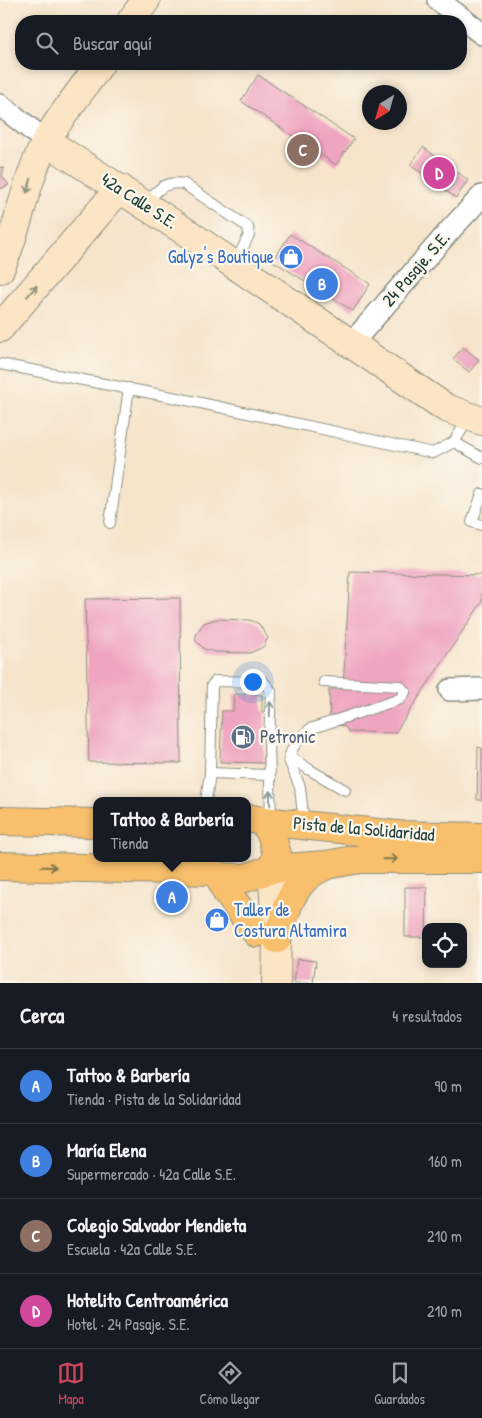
<!DOCTYPE html>
<html lang="es">
<head>
<meta charset="utf-8">
<style>
	body { margin:0; font-family:"Patrick Hand",sans-serif; background:#20242c; color:#f1f3f6 }
	.controls { position:absolute; right:15px; bottom:15px; display:grid; overflow:hidden; border-radius:10px; box-shadow:0 2px 8px #0003 }
	.controls button { width:45px; height:45px; display:grid; place-items:center; padding:0; border:0; border-bottom:1px solid #363941; background:#171b24; color:#f1f3f6; font:25px sans-serif }
	.compass { position:absolute; left:362px; top:85px; width:45px; height:45px; border-radius:50%; background:#171b24; box-shadow:0 2px 8px #0003; rotate:217deg }
	.you { position:absolute; left:252px; top:681px; width:18px; height:18px; margin:-12px; border:4px solid #fff; border-radius:50%; background:#1a73e8; box-shadow:0 0 0 8px #1a73e833 }
	.badge { display:grid; place-items:center; width:32px; height:32px; border-radius:50%; background:#d1495b; color:#fff; font-size:16px; font-weight:700 }
	.pin { position:absolute; translate:-50% -50%; border:2px solid #fff; box-shadow:0 1px 5px #0006 }
	.popup { position:absolute; left:93px; top:797px; width:158px; height:65px; box-sizing:border-box; display:grid; place-content:center; border-radius:10px; background:#171b24; filter:drop-shadow(0 1px 4px #0005); font-size:16px; white-space:nowrap; color:#9ea1a6 }
	.popup b { font-size:19px; color:#f1f3f6 }
	.popup::after { content:''; position:absolute; left:50%; top:100%; margin-left:-10px; border:10px solid transparent; border-top-color:#171b24 }
	.list { margin:0; padding:0; list-style:none }
	h2 { display:flex; justify-content:space-between; align-items:center; height:65px; margin:0; padding:0 20px; font-size:21px }
	h2 small { font-size:16px; font-weight:400; color:#9ea1a6 }
	.list li { display:grid; grid-template-columns:32px 1fr auto; gap:15px; align-items:center; box-sizing:border-box; height:75px; padding:0 20px; border-top:1px solid #363941 }
	.list b { display:block; font-size:19px; white-space:nowrap }
	.list p { margin:0; font-size:16px; white-space:nowrap; color:#9ea1a6 }
	.list em { font-size:16px; font-style:normal; color:#9ea1a6 }
	.icon { flex:none; width:28px; height:28px; fill:none; stroke:currentColor; stroke-width:2; stroke-linecap:round; stroke-linejoin:round }
	.map { position:relative; flex:none; width:482px; height:983px; overflow:hidden }
	.search { position:absolute; background:#171b24; box-shadow:0 2px 8px #0003; left:15px; right:15px; top:15px; height:55px; display:flex; align-items:center; gap:12px; box-sizing:border-box; padding:0 18px; border-radius:20px; color:#9ea1a6; font-size:19px }
	.sheet { height:365px; background:#171b24 }
	nav { display:flex; justify-content:space-around; align-items:center; box-sizing:border-box; height:70px; border-top:1px solid #363941; background:#171b24; font-size:14px; color:#9ea1a6 }
	nav a { display:grid; justify-items:center; gap:2px }
	nav .on { color:#d1495b }
	.map>svg:first-child { display:block }
	.building { fill:#efa4c0 }
	.lines { fill:none; stroke-linecap:round; stroke-linejoin:round }
	.lane-casing { stroke:#8a9080; stroke-width:12 }
	.street-casing { stroke:#8a9080; stroke-width:24 }
	.secondary-casing { stroke:#8a9080; stroke-width:30 }
	.primary-casing { stroke:#8a9080; stroke-width:30 }
	.lane { stroke:#fff; stroke-width:10 }
	.street { stroke:#fff; stroke-width:21 }
	.secondary { stroke:#fce5c4; stroke-width:28 }
	.primary { stroke:#f8bf6c; stroke-width:28 }
	.oneway { stroke:#8e917c }
	.oneway2 { stroke:#8f9e9a }
	.oneway3 { stroke:#81784d }
	.labels { text-anchor:middle; stroke-width:4.5; stroke-linejoin:round; paint-order:stroke }
	.street-label { font-size:18px; fill:#1f3d34; stroke:#fbf7ec }
	.shop-label { font-size:18px; fill:#366cbe; stroke:#fbf7ec; text-anchor:end }
	.service-label { font-size:18px; fill:#4e5e75; stroke:#fbf7ec; text-anchor:start }
</style>
</head>
<body>
<div class="map">
<svg width="482" height="983" viewBox="0 0 482 983">
	<rect width="100%" height="100%" fill="#fbf7ec"/>
	<filter id="ink" filterUnits="userSpaceOnUse"><feTurbulence type="fractalNoise" baseFrequency=".02" numOctaves="2"/><feDisplacementMap in="SourceGraphic" scale="10" xChannelSelector="R" yChannelSelector="G"/><feConvolveMatrix kernelMatrix="1 2 1 2 8 2 1 2 1" color-interpolation-filters="sRGB"/></filter>
	<filter id="wash" filterUnits="userSpaceOnUse"><feTurbulence type="fractalNoise" baseFrequency=".0096" numOctaves="4" result="noise"/><feDisplacementMap in="SourceGraphic" scale="20" xChannelSelector="R" yChannelSelector="G"/><feGaussianBlur stdDeviation="1.12" result="paint"/><feColorMatrix in="noise" values="0 0 0 0 0 0 0 0 0 0 0 0 0 0 0 0 0 1.4 0 .05"/><feComposite in="paint" operator="in"/></filter>
	<g filter="url(#wash)">
		<rect width="100%" height="100%" fill="#f6e4cb"/>
		<g id="blocks">
			<path class="building" d="M 258,75 L 354,139 L 336,165 L 241,101 Z
				M 423,147 L 468,180 L 456,198 L 410,165 Z
				M 0,167 L 4,168 L 2,176 L 9,185 L 0,189 Z
				M 290,234 L 370,284 L 353,311 L 273,261 Z
				M 463,347 L 479,360 L 469,372 L 453,359 Z
				M 350,572 L 482,575 L 482,602 L 395,733 L 349,732 L 344,726 L 330,724 L 329,689 L 343,689 Z
				M 180,598 L 181,763 L 89,762 L 85,599 Z
				M 216,619 L 250,620 L 259,624 L 268,638 L 263,647 L 250,653 L 215,652 L 204,649 L 195,640 L 197,632 L 204,623 Z
				M 234,694 L 262,695 L 262,712 L 265,712 L 264,763 L 220,762 L 222,711 L 233,711 Z
				M 478,747 L 482,748 L 482,800 L 477,800 Z
				M 405,887 L 427,887 L 426,937 L 405,937 Z
				M 163,888 L 184,891 L 182,907 L 160,903 Z
				M 217,915 L 225,924 L 206,925 Z
				M 297,959 L 316,961 L 313,983 L 294,983 Z"/>
		</g>
	</g>
	<g filter="url(#ink)">
		<use href="#blocks" fill-opacity="0" stroke="#8a9080" stroke-width="1"/>
		<g class="lines">
			<defs>
				<path id="lane" d="M 144,204 C 158,191 163,180 184,184 L 248,227 L 249,235 L 235,264
					M 0,364 L 182,399 L 433,453 L 454,442 L 469,418
					M 454,442 L 482,458
					M 482,494 L 472,522 L 482,525
					M 110,523 L 129,388
					M 289,756 L 310,770 L 345,790
					M 210,773 L 270,775
					M 206,801 L 210,773 L 212,685 L 216,681 L 264,682 L 271,691 L 269,742 L 271,821
					M 304,824 L 300,787 L 289,760 C 290,747 301,737 310,729 L 400,699 L 405,692 L 400,686 L 324,682"/>
				<path id="street" d="M 438,0 L 482,34
					M 0,105 L 46,141
					M 351,344 L 452,228 L 482,196
					M 450,690 L 482,689"/>
				<path id="secondary" d="M 131,21 L 146,0
					M 46,141 L 186,232 L 446,408 L 482,421
					M 0,269 C 16,235 22,198 36,163 C 49,128 79,95 100,64
					M 0,328 L 120,188
					M 272,869 L 277,939 L 276,983"/>
				<path id="primary" d="M 247,818 L 263,821 L 398,835 L 482,837
					M 0,821 L 97,823
					M 263,821 L 271,834 L 277,854 L 272,869
					M 0,866 L 212,871 L 220,877 L 245,878 L 272,869 L 326,865 L 360,859 L 482,859
					M 220,877 L 226,891 L 257,933
					M 277,939 C 284,917 289,891 309,875 C 314,871 320,869 326,865"/>
			</defs>
			<use href="#lane" class="lane-casing"/>
			<use href="#street" class="street-casing"/>
			<use href="#secondary" class="secondary-casing"/>
			<use href="#primary" class="primary-casing"/>
			<use href="#lane" class="lane"/>
			<use href="#street" class="street"/>
			<use href="#secondary" class="secondary"/>
			<use href="#primary" class="primary"/>
		</g>
		<defs><path id="oneway-shaft" d="M-6 0H5M1.5-3L5.5 0L1.5 3" fill="none" stroke-width="1.6" stroke-linecap="round" stroke-linejoin="round" transform="scale(1.25)"/></defs>
		<g class="oneway">
			<use href="#oneway-shaft" transform="translate(29 186) rotate(107)"/>
			<use href="#oneway-shaft" transform="translate(32 291) rotate(-49)"/>
		</g>
		<g class="oneway2">
			<use href="#oneway-shaft" transform="translate(270 709) rotate(-88)"/>
			<use href="#oneway-shaft" transform="translate(270 798) rotate(-92)"/>
		</g>
		<g class="oneway3">
			<use href="#oneway-shaft" transform="translate(390 859) rotate(-1)"/>
			<use href="#oneway-shaft" transform="translate(49 867) rotate(1)"/>
		</g>
	</g>
	<defs>
		<symbol id="shop-disc" viewBox="-11 -11 22 22"><circle r="9.5" fill="#3f7fe0" stroke="#fbf7ec"/><path d="M-5-2.5h2.3a2.7 3.5 0 0 1 5.4 0H5L5.5 6h-11ZM-1.5-2.5h3a1.5 2.3 0 0 0-3 0Z" fill="#fff"/></symbol>
		<symbol id="fuel-disc" viewBox="-11 -11 22 22"><circle r="9.5" fill="#5c6f8a" stroke="#fbf7ec"/><path d="M-5.5-6h7V0h2V4h1.3V-2.5L3-4.5l.8-.8L6-3V5H2.5V1h-1V6h-7ZM-4.2-4.7v3.2H.2V-4.7Z" fill="#fff"/></symbol>
	</defs>
	<g fill-rule="evenodd">
		<use href="#shop-disc" x="277" y="243" width="28" height="28"/>
		<use href="#fuel-disc" x="229" y="723" width="28" height="28"/>
		<use href="#shop-disc" x="203" y="906" width="28" height="28"/>
	</g>
	<g class="labels">
		<g class="street-label">
			<text transform="translate(139 201) rotate(33)" y="6">42a Calle S.E.</text>
			<text transform="translate(416 269) rotate(-49)" y="6">24 Pasaje. S.E.</text>
			<text transform="translate(364 829) rotate(5)" y="6">Pista de la Solidaridad</text>
		</g>
		<g class="shop-label">
			<text x="274" y="263">Galyz's Boutique</text>
			<text x="234" y="916" text-anchor="start">Taller de<tspan x="234" dy="21">Costura Altamira</tspan></text>
		</g>
		<g class="service-label">
			<text x="260" y="743">Petronic</text>
		</g>
	</g>
</svg>
<div class="controls">
<button><svg class="icon" aria-label="locate" viewBox="0 0 24 24"><circle cx="12" cy="12" r="6"/><path d="M12 2v4M12 18v4M2 12h4M18 12h4"/></svg></button>
</div>
<svg class="compass" viewBox="-18 -18 36 36"><path d="M0-13l5 13h-10z" fill="#e53935"/><path d="M0 13l5-13h-10z" fill="#9ea1a6"/></svg>
<div class="you"></div>
<div class="pin badge" style="left:172px;top:897px;background:#3f7fe0">A</div>
<div class="popup"><b>Tattoo &amp; Barbería</b>Tienda</div>
<div class="pin badge" style="left:322px;top:284px;background:#3f7fe0">B</div>
<div class="pin badge" style="left:303px;top:150px;background:#8d6e63">C</div>
<div class="pin badge" style="left:439px;top:173px;background:#d1479c">D</div>
<div class="search"><svg class="icon" aria-label="search" viewBox="0 0 24 24"><circle cx="10" cy="10" r="6"/><path d="M15 15l6 6"/></svg>Buscar aquí</div>
</div>
<section class="sheet">
<h2>Cerca<small>4 resultados</small></h2>
<ul class="list">
<li><span class="badge" style="background:#3f7fe0">A</span><div><b>Tattoo &amp; Barbería</b><p>Tienda · Pista de la Solidaridad</p></div><em>90 m</em></li>
<li><span class="badge" style="background:#3f7fe0">B</span><div><b>María Elena</b><p>Supermercado · 42a Calle S.E.</p></div><em>160 m</em></li>
<li><span class="badge" style="background:#8d6e63">C</span><div><b>Colegio Salvador Mendieta</b><p>Escuela · 42a Calle S.E.</p></div><em>210 m</em></li>
<li><span class="badge" style="background:#d1479c">D</span><div><b>Hotelito Centroamérica</b><p>Hotel · 24 Pasaje. S.E.</p></div><em>210 m</em></li>
</ul>
</section>
<nav>
<a class="on"><svg class="icon" aria-label="map" viewBox="0 0 24 24"><path d="M3 6l6-2 6 2 6-2v14l-6 2-6-2-6 2zM9 4v14M15 6v14"/></svg>Mapa</a>
<a><svg class="icon" aria-label="directions" viewBox="0 0 24 24"><path d="M12 3l9 9-9 9-9-9zM9 14v-3h6M13 9l2 2-2 2"/></svg>Cómo llegar</a>
<a><svg class="icon" aria-label="saved" viewBox="0 0 24 24"><path d="M7 4h10v16l-5-4-5 4z"/></svg>Guardados</a>
</nav>
</body>
</html>
